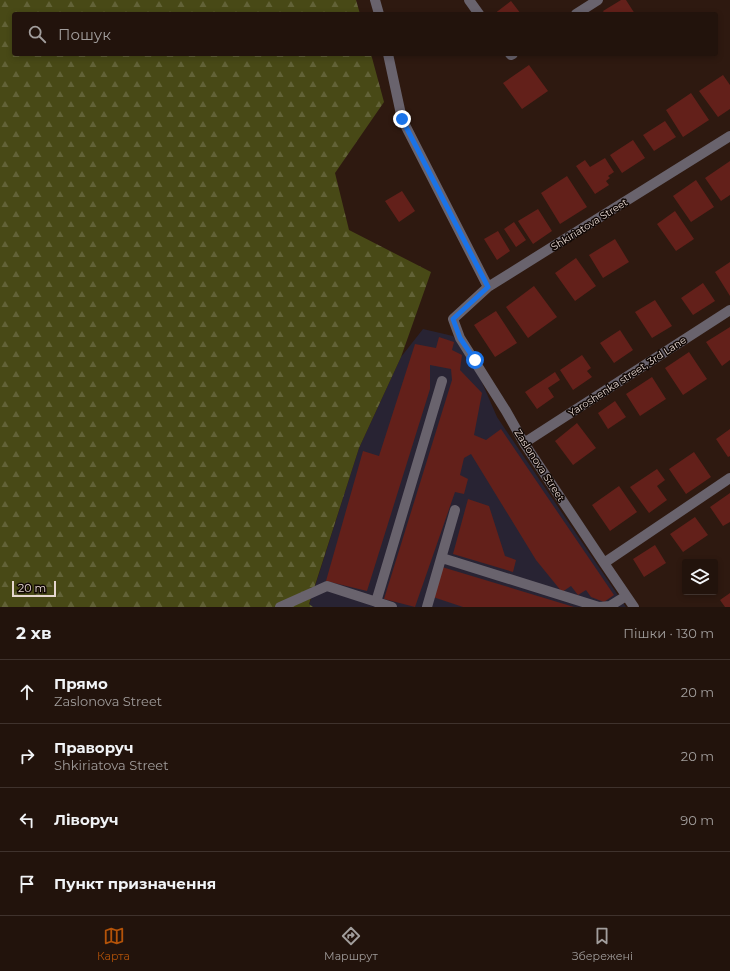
<!DOCTYPE html>
<html lang="uk">
<head>
<meta charset="utf-8">
<style>
	body { margin:0; font-family:Montserrat,sans-serif; background:#2e201a; color:#f1f3f6 }
	.controls { position:absolute; right:12px; bottom:12px; display:grid; overflow:hidden; border-radius:4px; box-shadow:0 2px 6px #0003 }
	.controls button { width:36px; height:36px; display:grid; place-items:center; padding:0; border:0; border-bottom:1px solid #3f322d; background:#22130c; color:#f1f3f6; font:20px sans-serif }
	.scale { position:absolute; left:12px; bottom:10px; width:44px; box-sizing:border-box; padding-left:4px; border:2px solid #e5d6d0; border-top:0; font-size:11px; line-height:14px; white-space:nowrap; color:#e5d6d0; -webkit-text-stroke:3px #100704; paint-order:stroke }
	.stop { position:absolute; width:12px; height:12px; margin:-9px; border:3px solid #1a73e8; border-radius:50%; background:#fff }
	.stop.end { background:#1a73e8; border-color:#fff; box-shadow:0 1px 4px #0008 }
	.list { margin:0; padding:0; list-style:none }
	h2 { display:flex; justify-content:space-between; align-items:center; height:52px; margin:0; padding:0 16px; font-size:17px }
	h2 small { font-size:13px; font-weight:400; color:#a29e9d }
	.list li { display:grid; grid-template-columns:26px 1fr auto; gap:12px; align-items:center; box-sizing:border-box; height:64px; padding:0 16px; border-top:1px solid #3f322d }
	.list b { display:block; font-size:15px; white-space:nowrap }
	.list p { margin:0; font-size:13px; white-space:nowrap; color:#a29e9d }
	.list em { font-size:13px; font-style:normal; color:#a29e9d }
	.icon { flex:none; width:22px; height:22px; fill:none; stroke:currentColor; stroke-width:2; stroke-linecap:round; stroke-linejoin:round }
	.map { position:relative; flex:none; width:730px; height:607px; overflow:hidden }
	.search { position:absolute; background:#22130c; box-shadow:0 2px 6px #0003; left:12px; right:12px; top:12px; height:44px; display:flex; align-items:center; gap:10px; box-sizing:border-box; padding:0 14px; border-radius:4px; color:#a29e9d; font-size:15px }
	.sheet { height:308px; background:#22130c }
	nav { display:flex; justify-content:space-around; align-items:center; box-sizing:border-box; height:56px; border-top:1px solid #3f322d; background:#22130c; font-size:11px; color:#a29e9d }
	nav a { display:grid; justify-items:center; gap:2px }
	nav .on { color:#b45309 }
	.map>svg:first-child { display:block }
	.commercial { fill:#282333 }
	.forest { fill:url(#forest-firs) }
	.building { fill:#63201a }
	.lines { fill:none; stroke-linecap:round; stroke-linejoin:round }
	.minor { stroke:#69636d; stroke-width:10 }
	.route { stroke:#1a73e8; stroke-width:5 }
	.labels { text-anchor:middle; stroke-width:3; stroke-linejoin:round; paint-order:stroke }
	.street-label { font-size:10px; fill:#e5d6d0; stroke:#100704 }
</style>
</head>
<body>
<div class="map">
<svg width="730" height="607" viewBox="0 0 730 607">
	<defs>
		<pattern id="forest-firs" width="22" height="20" patternUnits="userSpaceOnUse"><rect width="22" height="20" fill="#484916"/><path d="M5 1l3.5 6h-7zM16 11l3.5 6h-7z" fill="#626237"/></pattern>
	</defs>
	<rect width="100%" height="100%" fill="#2e1910"/>
	<path class="commercial" d="M 423,329 L 453,336 L 474,364 L 497,417 L 626,607 L 313,607 L 309,605 L 359,448 L 401,357 Z"/>
	<path class="forest" d="M 0,0 L 356,0 L 360,14 L 14,14 L 14,54 L 371,54 L 384,102 L 335,173 L 349,230 L 431,272 L 401,357 L 359,448 L 309,604 L 313,607 L 0,607 Z"/>
	<path class="building" d="M 621,0 L 626,0 L 635,14 L 605,14 L 603,11 Z
		M 511,1 L 521,14 L 494,14 Z
		M 529,65 L 548,91 L 522,109 L 503,83 Z
		M 723,75 L 730,85 L 730,109 L 718,117 L 699,91 Z
		M 691,93 L 709,120 L 683,137 L 666,110 Z
		M 665,121 L 676,137 L 654,151 L 643,135 Z
		M 633,140 L 645,158 L 622,173 L 610,155 Z
		M 605,158 L 614,172 L 608,176 L 610,178 L 606,181 L 609,185 L 595,194 L 576,166 L 585,160 L 590,167 Z
		M 730,161 L 730,195 L 721,201 L 705,178 Z
		M 567,176 L 587,207 L 560,224 L 541,193 Z
		M 696,180 L 714,207 L 691,222 L 673,196 Z
		M 402,191 L 415,211 L 399,222 L 385,201 Z
		M 538,209 L 552,231 L 533,244 L 518,221 Z
		M 675,211 L 694,239 L 676,251 L 657,224 Z
		M 514,222 L 526,240 L 516,247 L 504,229 Z
		M 498,231 L 510,251 L 497,260 L 484,239 Z
		M 615,239 L 629,262 L 603,278 L 589,255 Z
		M 576,258 L 596,286 L 575,301 L 555,273 Z
		M 730,262 L 730,296 L 715,272 Z
		M 703,283 L 715,301 L 693,315 L 681,298 Z
		M 534,286 L 557,317 L 528,338 L 506,307 Z
		M 655,300 L 672,326 L 652,338 L 635,312 Z
		M 496,311 L 517,343 L 495,357 L 474,325 Z
		M 730,327 L 730,360 L 722,366 L 706,342 Z
		M 620,330 L 633,350 L 614,363 L 600,343 Z
		M 439,337 L 454,342 L 452,350 L 462,355 L 460,370 L 482,393 L 474,435 L 486,440 L 501,429 L 614,595 L 604,602 L 591,597 L 586,590 L 578,595 L 571,586 L 562,592 L 536,560 L 471,454 L 464,458 L 460,475 L 468,479 L 464,494 L 455,492 L 415,607 L 384,599 L 452,380 L 451,369 L 430,365 L 430,389 L 367,591 L 326,581 L 363,451 L 379,456 L 415,344 L 436,348 Z
		M 689,352 L 707,379 L 683,395 L 665,368 Z
		M 582,355 L 591,368 L 587,371 L 592,377 L 573,390 L 560,370 Z
		M 555,372 L 560,380 L 548,388 L 554,397 L 537,409 L 525,392 Z
		M 652,377 L 666,399 L 640,416 L 626,394 Z
		M 615,401 L 626,417 L 608,429 L 598,413 Z
		M 577,423 L 596,448 L 573,465 L 555,441 Z
		M 730,429 L 730,456 L 728,457 L 716,439 Z
		M 694,452 L 711,477 L 686,494 L 669,469 Z
		M 657,469 L 665,480 L 657,486 L 667,500 L 649,513 L 630,487 Z
		M 619,486 L 637,512 L 610,531 L 592,505 Z
		M 730,493 L 730,522 L 723,526 L 710,507 Z
		M 468,499 L 489,506 L 505,556 L 516,560 L 513,572 L 453,554 Z
		M 695,517 L 708,535 L 683,552 L 670,534 Z
		M 655,545 L 666,563 L 644,577 L 633,559 Z
		M 442,567 L 574,607 L 463,607 L 433,597 Z
		M 730,593 L 730,607 L 725,607 L 720,600 Z"/>
	<g class="lines">
		<path class="minor" d="M 375,0 L 379,14
			M 469,0 L 479,14
			M 576,14 L 598,0
			M 388,54 L 402,119 L 488,287
			M 510,54 L 511,55 L 513,54
			M 524,443 L 730,310
			M 442,558 L 599,607 L 610,606 L 626,596
			M 604,563 L 730,478
			M 376,602 L 442,381
			M 280,607 L 327,586 L 392,607
			M 427,607 L 455,510
			M 634,607 L 604,563 L 524,443 L 506,411 L 460,338 L 453,319 L 488,287 L 730,136"/>
	</g>
	<g class="lines">
		<path class="route" d="M 402,119 L 488,287 L 453,319 L 460,338 L 475,360"/>
	</g>
	<g class="labels">
		<g class="street-label">
			<text transform="translate(589 224) rotate(-32)" y="4">Shkiriatova Street</text>
			<text transform="translate(627 376) rotate(-33)" y="4">Yaroshenka street, 3rd Lane</text>
			<text transform="translate(540 465) rotate(57)" y="4">Zaslonova Street</text>
		</g>
	</g>
</svg>
<div class="controls">
<button><svg class="icon" aria-label="layers" viewBox="0 0 24 24"><path d="M12 4l9 5-9 5-9-5zM3 14l9 5 9-5"/></svg></button>
</div>
<div class="scale">20 m</div>
<div class="stop" style="left:475px;top:360px"></div>
<div class="stop end" style="left:402px;top:119px"></div>
<div class="search"><svg class="icon" aria-label="search" viewBox="0 0 24 24"><circle cx="10" cy="10" r="6"/><path d="M15 15l6 6"/></svg>Пошук</div>
</div>
<section class="sheet">
<h2>2 хв<small>Пішки · 130 m</small></h2>
<ul class="list">
<li><svg class="icon" aria-label="ahead" viewBox="0 0 24 24"><path d="M12 20V5M6 11l6-6 6 6"/></svg><div><b>Прямо</b><p>Zaslonova Street</p></div><em>20 m</em></li>
<li><svg class="icon" aria-label="right" viewBox="0 0 24 24"><path d="M7 20v-9h11M14 6l5 5-5 5"/></svg><div><b>Праворуч</b><p>Shkiriatova Street</p></div><em>20 m</em></li>
<li><svg class="icon" aria-label="left" viewBox="0 0 24 24"><path d="M17 20v-9H6M10 6l-5 5 5 5"/></svg><div><b>Ліворуч</b></div><em>90 m</em></li>
<li><svg class="icon" aria-label="arrive" viewBox="0 0 24 24"><path d="M6 21V4h12l-3 4 3 4H6"/></svg><div><b>Пункт призначення</b></div></li>
</ul>
</section>
<nav>
<a class="on"><svg class="icon" aria-label="map" viewBox="0 0 24 24"><path d="M3 6l6-2 6 2 6-2v14l-6 2-6-2-6 2zM9 4v14M15 6v14"/></svg>Карта</a>
<a><svg class="icon" aria-label="directions" viewBox="0 0 24 24"><path d="M12 3l9 9-9 9-9-9zM9 14v-3h6M13 9l2 2-2 2"/></svg>Маршрут</a>
<a><svg class="icon" aria-label="saved" viewBox="0 0 24 24"><path d="M7 4h10v16l-5-4-5 4z"/></svg>Збережені</a>
</nav>
</body>
</html>
